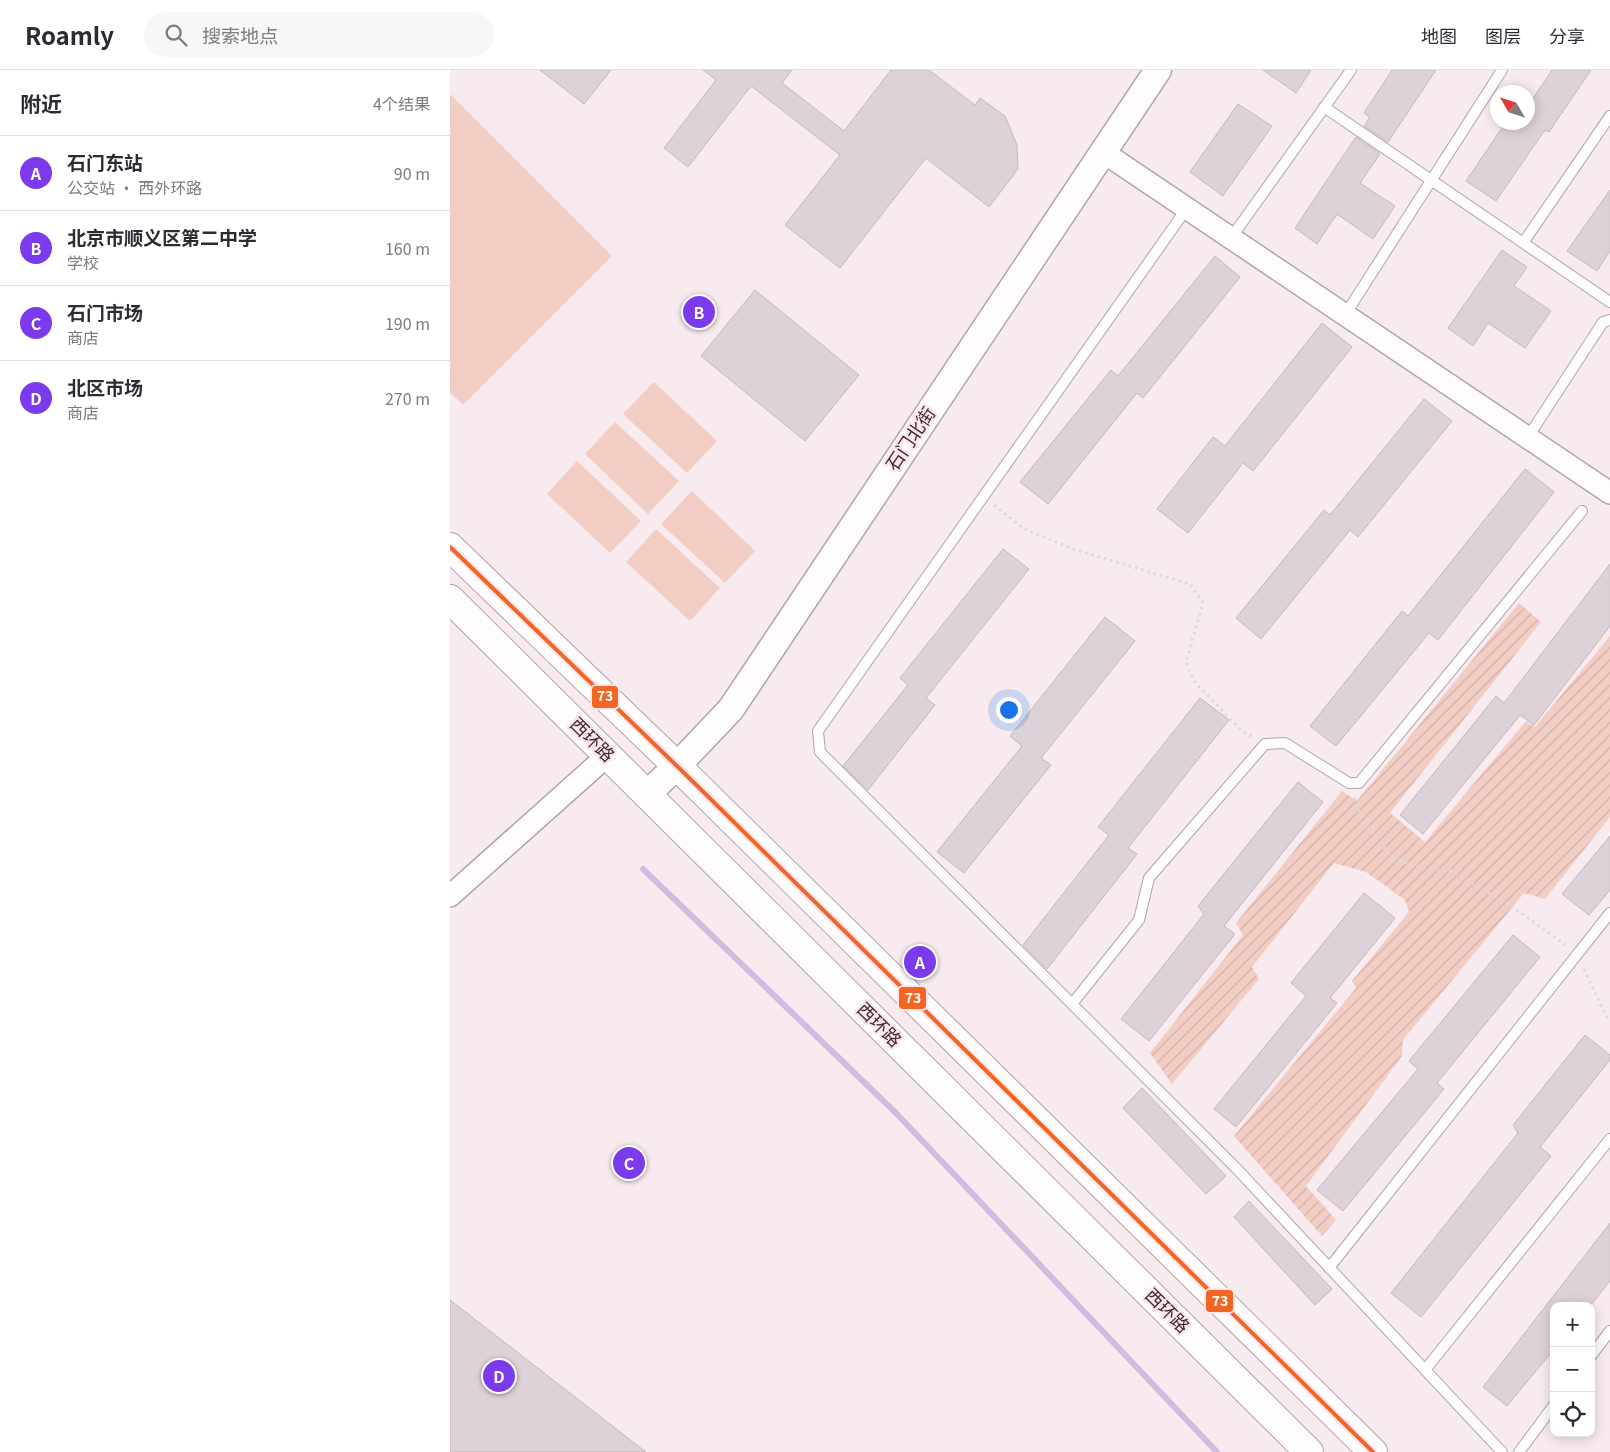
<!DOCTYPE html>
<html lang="zh">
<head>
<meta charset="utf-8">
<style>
	body { margin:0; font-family:Georgia,"Noto Sans SC",serif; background:#f7f7f7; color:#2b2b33 }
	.controls { position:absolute; right:15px; bottom:15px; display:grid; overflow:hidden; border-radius:10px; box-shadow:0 2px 12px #0003 }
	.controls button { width:45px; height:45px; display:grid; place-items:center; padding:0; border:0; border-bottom:1px solid #e1e1e2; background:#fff; color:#2b2b33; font:25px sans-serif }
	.compass { position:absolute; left:1040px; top:15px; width:45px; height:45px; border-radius:50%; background:#fff; box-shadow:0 2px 12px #0003; rotate:309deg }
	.you { position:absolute; left:558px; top:639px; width:18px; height:18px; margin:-12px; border:4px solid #fff; border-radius:50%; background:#1a73e8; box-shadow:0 0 0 8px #1a73e833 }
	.badge { display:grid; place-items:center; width:32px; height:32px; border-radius:50%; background:#7c3aed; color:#fff; font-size:16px; font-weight:700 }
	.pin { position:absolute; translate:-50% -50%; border:2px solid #fff; box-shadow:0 1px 5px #0006 }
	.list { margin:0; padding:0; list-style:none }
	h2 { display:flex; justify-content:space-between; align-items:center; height:65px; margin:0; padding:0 20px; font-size:21px }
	h2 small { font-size:16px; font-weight:400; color:#7c7c81 }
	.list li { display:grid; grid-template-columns:32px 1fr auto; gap:15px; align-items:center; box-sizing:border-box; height:75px; padding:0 20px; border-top:1px solid #e1e1e2 }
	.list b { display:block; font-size:19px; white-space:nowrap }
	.list p { margin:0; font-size:16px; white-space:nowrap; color:#7c7c81 }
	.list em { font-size:16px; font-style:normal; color:#7c7c81 }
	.icon { flex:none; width:28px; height:28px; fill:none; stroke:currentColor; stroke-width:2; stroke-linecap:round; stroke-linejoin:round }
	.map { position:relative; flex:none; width:1160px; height:1382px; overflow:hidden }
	header { display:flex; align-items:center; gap:30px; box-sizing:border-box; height:70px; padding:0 25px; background:#fff; border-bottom:1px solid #e1e1e2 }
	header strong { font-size:24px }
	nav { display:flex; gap:28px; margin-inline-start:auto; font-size:18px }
	.search { width:350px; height:45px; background:#f7f7f7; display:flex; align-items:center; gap:12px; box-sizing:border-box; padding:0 18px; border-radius:28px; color:#7c7c81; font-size:19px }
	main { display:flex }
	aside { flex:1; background:#fff }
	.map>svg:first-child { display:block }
	.garden { fill:url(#garden-furrows) }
	.pitch { fill:#f2cdc3 }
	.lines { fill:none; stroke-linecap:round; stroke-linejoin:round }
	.stream { stroke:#d4b9e0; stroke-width:6 }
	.building { fill:#ddd2d8; stroke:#c2b8bd }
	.service-casing { stroke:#b0a5a9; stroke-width:12 }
	.minor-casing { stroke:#b0a5a9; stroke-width:24 }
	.tertiary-casing { stroke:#b0a5a9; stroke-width:29 }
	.primary-casing { stroke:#b0a5a9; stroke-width:30 }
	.path { stroke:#ddd8da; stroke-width:3; stroke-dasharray:2.5 4; stroke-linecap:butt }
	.service { stroke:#fefcfd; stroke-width:10 }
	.minor { stroke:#fefcfd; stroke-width:21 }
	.tertiary { stroke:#fefcfd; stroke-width:26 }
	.primary { stroke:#fefcfd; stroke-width:28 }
	.bus-1-casing { stroke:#fee5ed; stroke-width:8 }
	.bus-1 { stroke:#f26522; stroke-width:4 }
	.labels { text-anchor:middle; stroke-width:5; stroke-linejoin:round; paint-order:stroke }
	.street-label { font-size:18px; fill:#372c30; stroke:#fee5ed }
	.line-badge { stroke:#fee5ed; stroke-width:2 }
	.badge-label { font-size:14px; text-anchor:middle; font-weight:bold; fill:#fff }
</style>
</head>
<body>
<header>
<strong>Roamly</strong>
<div class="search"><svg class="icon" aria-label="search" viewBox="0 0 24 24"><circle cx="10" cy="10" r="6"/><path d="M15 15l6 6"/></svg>搜索地点</div>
<nav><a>地图</a><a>图层</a><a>分享</a></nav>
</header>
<main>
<aside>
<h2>附近<small>4个结果</small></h2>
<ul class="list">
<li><span class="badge">A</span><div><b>石门东站</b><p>公交站 · 西外环路</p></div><em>90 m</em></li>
<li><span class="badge">B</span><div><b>北京市顺义区第二中学</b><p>学校</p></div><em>160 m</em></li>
<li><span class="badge">C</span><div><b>石门市场</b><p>商店</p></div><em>190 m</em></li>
<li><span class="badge">D</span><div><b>北区市场</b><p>商店</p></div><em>270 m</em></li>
</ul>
</aside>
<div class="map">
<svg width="1160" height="1382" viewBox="0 0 1160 1382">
	<defs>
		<pattern id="garden-furrows" width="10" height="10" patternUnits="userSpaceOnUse" patternTransform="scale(1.25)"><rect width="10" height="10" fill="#f2cdc3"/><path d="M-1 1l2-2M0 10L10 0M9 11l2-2" fill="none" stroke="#d0b0a8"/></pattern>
	</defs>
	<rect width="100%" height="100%" fill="#f8ebef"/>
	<path class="garden" d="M 1069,533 L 1091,552 L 940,743 L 975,772 L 1076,651 L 1085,657 L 1160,566 L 1160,747 L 1095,829 L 1074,823 L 953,970 L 952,986 L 856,1116 L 886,1150 L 872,1166 L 784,1066 L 906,918 L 902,911 L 959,842 L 955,830 L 916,802 L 884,793 L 802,897 L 809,909 L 722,1014 L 700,983 L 793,865 L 786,853 L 892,721 L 907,731 Z"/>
	<path class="pitch" d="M 0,24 L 162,186 L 13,335 L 0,322 Z
		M 204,312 L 267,371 L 237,403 L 173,344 Z
		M 165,352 L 229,411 L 198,444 L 135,384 Z
		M 127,391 L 191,451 L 160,483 L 97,424 Z
		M 242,421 L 305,481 L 275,513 L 211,454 Z
		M 206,459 L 270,518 L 240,551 L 176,492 Z"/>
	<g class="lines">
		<path class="stream" d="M 193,799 L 446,1043 L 767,1382"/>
	</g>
	<path class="building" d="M 90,0 L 161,0 L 134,34 Z
		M 253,0 L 342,0 L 332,13 L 394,61 L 441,0 L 479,0 L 525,35 L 530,28 L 555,46 L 567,75 L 568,99 L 539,137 L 476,88 L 390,198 L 335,155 L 390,85 L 301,16 L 238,97 L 214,78 L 266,10 Z
		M 813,0 L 861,0 L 846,23 Z
		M 942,0 L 986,0 L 938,72 L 914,56 L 920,47 L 914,43 Z
		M 1102,0 L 1141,0 L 1099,62 L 1095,60 L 1046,131 L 1016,111 L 1056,52 L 1078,52 L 1078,36 Z
		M 788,34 L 822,56 L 773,126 L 740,102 Z
		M 906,67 L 930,84 L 910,113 L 945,136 L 923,169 L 887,144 L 867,174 L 845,158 Z
		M 1160,120 L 1160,181 L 1147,201 L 1117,181 Z
		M 1052,180 L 1077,197 L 1064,216 L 1101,241 L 1075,278 L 1038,253 L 1023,276 L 998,258 Z
		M 765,186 L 790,207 L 693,328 L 687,323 L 598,434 L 570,412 L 661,300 L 668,306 Z
		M 305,220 L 409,305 L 355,371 L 251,286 Z
		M 872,253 L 902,277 L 803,401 L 793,393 L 738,463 L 707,439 L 763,367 L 775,376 Z
		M 974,329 L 1002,351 L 908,467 L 900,460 L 811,569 L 786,548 L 874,440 L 880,445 Z
		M 1075,399 L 1104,422 L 988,570 L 979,563 L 886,676 L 860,656 L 952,541 L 958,546 Z
		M 553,479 L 579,499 L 476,628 L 485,635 L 418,720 L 393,696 L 458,615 L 450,608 Z
		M 1160,494 L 1160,556 L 1084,655 L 1070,645 L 973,764 L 950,745 L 1046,626 L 1054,633 Z
		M 655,547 L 685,571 L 591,688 L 601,695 L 514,803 L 487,782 L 572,676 L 560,666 Z
		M 750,628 L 779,650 L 678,778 L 687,784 L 597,899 L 573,875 L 659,765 L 648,757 Z
		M 848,712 L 873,732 L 774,856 L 785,864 L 699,971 L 671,949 L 754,844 L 748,836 Z
		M 1160,766 L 1160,820 L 1139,845 L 1112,824 Z
		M 914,823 L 945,848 L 880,928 L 887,933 L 786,1057 L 764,1039 L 856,926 L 841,913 Z
		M 1063,865 L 1090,887 L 987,1013 L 994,1019 L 893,1141 L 867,1120 L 968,999 L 959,991 Z
		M 1135,965 L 1160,985 L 1160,990 L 1090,1077 L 1101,1086 L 971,1247 L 941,1223 L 1068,1063 L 1063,1055 Z
		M 692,1018 L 776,1106 L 756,1124 L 673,1038 Z
		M 799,1131 L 882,1219 L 865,1235 L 784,1147 Z
		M 1160,1153 L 1160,1211 L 1140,1236 L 1104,1236 L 1104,1279 L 1057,1336 L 1033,1317 Z
		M 0,1230 L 196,1382 L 0,1382 Z"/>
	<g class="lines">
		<defs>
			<path id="service" d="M 874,37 L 1160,232
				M 737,138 L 368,661 L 370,682 L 785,1097 L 1052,1382
				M 781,168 L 901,0
				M 1073,173 L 1160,46
				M 895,245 L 1052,0
				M 1078,367 L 1153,252 L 1160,250
				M 622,934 L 689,850 L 699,808 L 815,674 L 835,673 L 899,713 L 909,713 L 1132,441
				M 879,1198 L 1160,843
				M 1141,1286 L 1160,1261
				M 975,1300 L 1160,1069
				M 1069,1382 L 1104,1335"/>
			<path id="minor" d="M 653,82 L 1160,423
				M 0,826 L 158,685"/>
			<path id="tertiary" d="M 197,724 L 227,696 L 281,639 L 708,0"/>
			<path id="primary" d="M 0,477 L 227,696 L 923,1382
				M 0,529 L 859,1382"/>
		</defs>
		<use href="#service" class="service-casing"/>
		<use href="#minor" class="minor-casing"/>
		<use href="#tertiary" class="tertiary-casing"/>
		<use href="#primary" class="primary-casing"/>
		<path class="path" d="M 544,435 L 574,459 L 626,480 L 740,514 L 753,533 L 736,592 L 743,610 L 793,662 L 803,667
			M 904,728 L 912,750 L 940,785 L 964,796 L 1001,801 L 1063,837 L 1115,875
			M 1134,899 L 1156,946 L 1160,950"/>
		<use href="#service" class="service"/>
		<use href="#minor" class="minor"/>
		<use href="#tertiary" class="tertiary"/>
		<use href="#primary" class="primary"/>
		<defs>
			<path id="bus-1" d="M 0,477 L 227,696 L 923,1382"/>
		</defs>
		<use href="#bus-1" class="bus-1-casing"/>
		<use href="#bus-1" class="bus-1"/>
	</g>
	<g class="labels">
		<g class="street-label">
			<text transform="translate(461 369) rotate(-56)" y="6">石门北街</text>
			<text transform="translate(142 670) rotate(45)" y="6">西环路</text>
			<text transform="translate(429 955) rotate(45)" y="6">西环路</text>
			<text transform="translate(717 1241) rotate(45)" y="6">西环路</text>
		</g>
	</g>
	<g class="line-badge">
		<rect x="141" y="615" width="28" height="24" rx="5" fill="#f26522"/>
		<rect x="448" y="916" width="29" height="24" rx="5" fill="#f26522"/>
		<rect x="755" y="1219" width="29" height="24" rx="5" fill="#f26522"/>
	</g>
	<g class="badge-label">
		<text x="155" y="631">73</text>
		<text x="463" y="933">73</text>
		<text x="770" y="1236">73</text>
	</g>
</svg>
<div class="controls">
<button>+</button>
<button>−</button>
<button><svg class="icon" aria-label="locate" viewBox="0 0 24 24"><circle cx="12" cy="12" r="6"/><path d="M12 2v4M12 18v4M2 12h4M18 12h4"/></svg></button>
</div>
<svg class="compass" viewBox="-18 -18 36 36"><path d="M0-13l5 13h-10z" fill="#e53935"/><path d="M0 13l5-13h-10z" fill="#7c7c81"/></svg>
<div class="you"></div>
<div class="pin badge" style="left:470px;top:892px">A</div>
<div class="pin badge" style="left:249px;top:242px">B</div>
<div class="pin badge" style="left:179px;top:1093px">C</div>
<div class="pin badge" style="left:49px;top:1306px">D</div>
</div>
</main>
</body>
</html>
